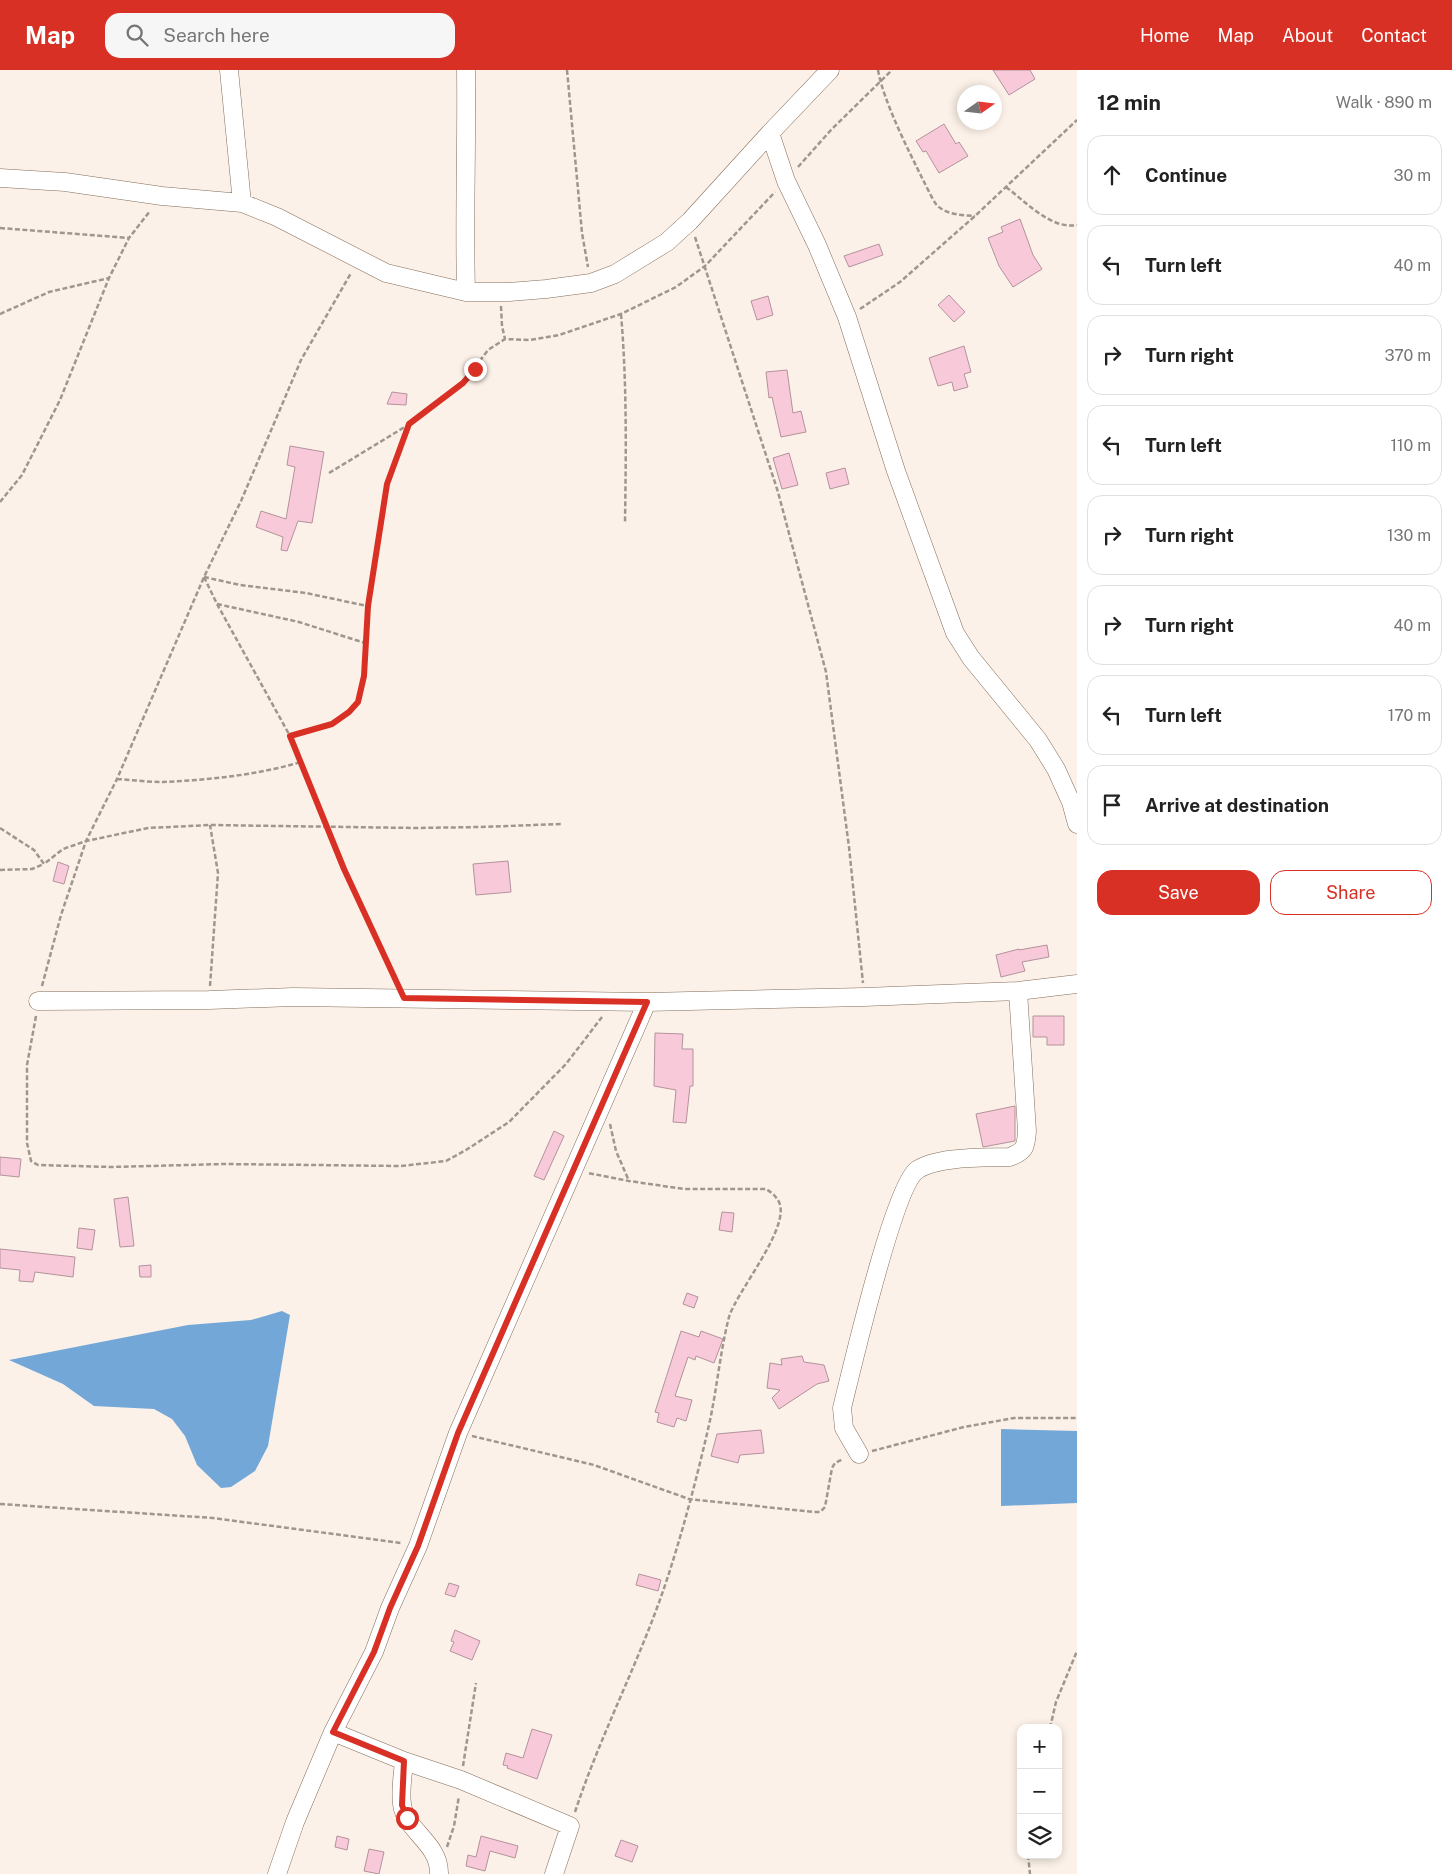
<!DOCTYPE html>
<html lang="en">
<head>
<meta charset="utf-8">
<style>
	body { margin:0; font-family:"Public Sans",sans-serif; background:#f6f6f6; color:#222 }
	.controls { position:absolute; right:15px; bottom:15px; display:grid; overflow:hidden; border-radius:10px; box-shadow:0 2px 8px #0003 }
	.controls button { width:45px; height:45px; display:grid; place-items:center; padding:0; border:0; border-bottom:1px solid #e0e0e0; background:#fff; color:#222; font:25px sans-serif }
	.compass { position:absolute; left:957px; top:15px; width:45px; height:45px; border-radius:50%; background:#fff; box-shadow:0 2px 8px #0003; rotate:76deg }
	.stop { position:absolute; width:15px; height:15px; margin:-11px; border:4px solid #d93025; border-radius:50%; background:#fff }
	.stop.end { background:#d93025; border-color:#fff; box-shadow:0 1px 5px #0008 }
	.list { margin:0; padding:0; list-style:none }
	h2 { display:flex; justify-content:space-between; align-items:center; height:65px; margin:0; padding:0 20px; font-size:21px }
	h2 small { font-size:16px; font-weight:400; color:#767676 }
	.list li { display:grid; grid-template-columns:32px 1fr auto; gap:15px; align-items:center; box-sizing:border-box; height:80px; margin:0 10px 10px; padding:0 10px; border:1px solid #e0e0e0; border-radius:15px }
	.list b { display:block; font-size:19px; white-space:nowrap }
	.list em { font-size:16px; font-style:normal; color:#767676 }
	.actions { display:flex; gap:10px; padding:15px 20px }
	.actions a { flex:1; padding:11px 0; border:1px solid #d93025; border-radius:15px; text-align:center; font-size:18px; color:#d93025 }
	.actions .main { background:#d93025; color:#fff }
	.icon { flex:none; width:28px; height:28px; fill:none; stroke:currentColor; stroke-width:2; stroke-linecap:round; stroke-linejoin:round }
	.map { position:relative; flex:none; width:1077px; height:1804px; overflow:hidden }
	header { display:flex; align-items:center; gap:30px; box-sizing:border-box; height:70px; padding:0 25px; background:#d93025; color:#fff }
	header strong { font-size:24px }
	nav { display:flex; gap:28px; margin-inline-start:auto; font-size:18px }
	.search { width:350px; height:45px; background:#f6f6f6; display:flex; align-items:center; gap:12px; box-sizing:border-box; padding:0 18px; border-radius:15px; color:#767676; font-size:19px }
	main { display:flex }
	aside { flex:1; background:#fff }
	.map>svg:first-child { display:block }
	.water { fill:#72a7d8 }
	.building { fill:#f8cad9; stroke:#b3929c }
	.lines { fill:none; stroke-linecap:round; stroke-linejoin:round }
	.minor-casing { stroke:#846d59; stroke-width:19 }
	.path { stroke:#9f968d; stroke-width:2.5; stroke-dasharray:5 2.5; stroke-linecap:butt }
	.minor { stroke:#fff; stroke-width:18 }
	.route { stroke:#d93025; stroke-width:6 }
</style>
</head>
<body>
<header>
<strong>Map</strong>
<div class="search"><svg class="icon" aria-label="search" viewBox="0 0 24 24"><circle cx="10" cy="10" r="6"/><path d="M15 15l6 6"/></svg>Search here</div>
<nav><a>Home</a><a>Map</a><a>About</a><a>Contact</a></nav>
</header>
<main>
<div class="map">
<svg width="1077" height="1804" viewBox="0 0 1077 1804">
	<rect width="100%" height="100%" fill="#fbf1e8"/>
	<path class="water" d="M 282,1241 L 290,1245 L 268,1376 L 255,1401 L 231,1417 L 221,1418 L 197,1395 L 185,1366 L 172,1349 L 154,1339 L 94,1336 L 63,1314 L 9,1290 L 188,1255 L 251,1250 Z
		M 1001,1359 L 1077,1361 L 1077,1433 L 1001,1436 Z"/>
	<path class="building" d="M 993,0 L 1030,0 L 1035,9 L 1009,25 Z
		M 944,54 L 956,74 L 959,72 L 968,86 L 939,103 L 926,81 L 923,82 L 916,71 Z
		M 1020,149 L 1033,185 L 1042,199 L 1013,217 L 999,196 L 988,168 L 1003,162 L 1001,157 Z
		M 879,174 L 883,185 L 849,197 L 844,186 Z
		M 949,225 L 965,242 L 954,252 L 938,235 Z
		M 768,226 L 773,245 L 757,250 L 751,231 Z
		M 964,276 L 971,302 L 964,304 L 968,317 L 954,321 L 952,312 L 938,316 L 929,288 Z
		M 787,300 L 793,343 L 801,341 L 806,362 L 781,367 L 772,327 L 769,328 L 766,302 Z
		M 392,322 L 407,324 L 406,335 L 387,334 Z
		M 290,376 L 324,382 L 312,453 L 298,451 L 287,481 L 281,480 L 283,467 L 256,457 L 261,441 L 286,449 L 295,397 L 287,395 Z
		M 789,383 L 798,415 L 782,419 L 773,388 Z
		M 845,398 L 849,414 L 830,419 L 826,403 Z
		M 508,791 L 511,822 L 476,825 L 473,794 Z
		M 58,792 L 69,796 L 64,814 L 53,811 Z
		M 1047,875 L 1049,887 L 1022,892 L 1025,901 L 1001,907 L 996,885 L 1019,879 L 1019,880 Z
		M 1033,946 L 1064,946 L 1064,975 L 1047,975 L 1047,967 L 1033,967 Z
		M 655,963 L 683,964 L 682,979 L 693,979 L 693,1016 L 690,1016 L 686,1053 L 673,1052 L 676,1020 L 654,1016 Z
		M 1015,1036 L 1015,1071 L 983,1077 L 976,1044 Z
		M 554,1061 L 564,1066 L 544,1110 L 534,1106 Z
		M 0,1087 L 21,1089 L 19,1107 L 0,1105 Z
		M 128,1127 L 134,1176 L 120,1177 L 114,1129 Z
		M 722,1142 L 734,1143 L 732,1162 L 719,1160 Z
		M 79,1158 L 95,1160 L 92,1180 L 77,1178 Z
		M 0,1179 L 75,1187 L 73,1207 L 35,1202 L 33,1212 L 19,1211 L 20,1200 L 0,1198 Z
		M 151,1195 L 151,1207 L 140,1207 L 139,1196 Z
		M 687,1223 L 698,1227 L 694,1238 L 683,1234 Z
		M 681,1261 L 699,1267 L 701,1261 L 723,1269 L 714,1293 L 696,1286 L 695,1290 L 688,1287 L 675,1326 L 692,1330 L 686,1351 L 677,1348 L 674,1357 L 657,1352 L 659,1343 L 655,1342 Z
		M 802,1286 L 804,1292 L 824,1295 L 829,1311 L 817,1314 L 779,1339 L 772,1328 L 780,1320 L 767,1318 L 770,1293 L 782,1295 L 781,1289 Z
		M 761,1360 L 764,1383 L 740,1385 L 738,1393 L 711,1386 L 717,1364 Z
		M 639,1504 L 661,1510 L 658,1521 L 636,1515 Z
		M 449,1513 L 459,1516 L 455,1527 L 445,1524 Z
		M 455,1560 L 480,1571 L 472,1590 L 450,1581 L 454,1572 L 451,1571 Z
		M 532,1659 L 552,1665 L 537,1709 L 507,1698 L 508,1696 L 503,1695 L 506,1683 L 523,1688 Z
		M 337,1766 L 349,1769 L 347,1780 L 335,1777 Z
		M 481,1766 L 518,1776 L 515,1788 L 490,1781 L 485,1801 L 466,1796 L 468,1785 L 476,1787 Z
		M 621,1770 L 638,1776 L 632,1792 L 615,1786 Z
		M 369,1779 L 384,1782 L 379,1804 L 364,1801 Z"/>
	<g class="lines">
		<defs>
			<path id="minor" d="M 229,0 L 242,133
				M 770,63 L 786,111 L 817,175 L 847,247 L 896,401 L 955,563 L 971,588 L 1038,670 L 1056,699 L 1071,732 L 1077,754
				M 0,108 L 65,112 L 162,126 L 242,133 L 277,147 L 386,203 L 466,222 L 509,222 L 546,219 L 591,213 L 615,204 L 667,172 L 690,151 L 770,63 L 830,0
				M 466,222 C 464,148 467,74 466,0
				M 38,931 L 209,930 L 293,927 L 647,932 L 864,927 L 1018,921 L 1077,914
				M 859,1384 L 844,1358 L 842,1338 C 851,1302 894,1116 917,1100 C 938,1086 984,1088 1010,1087 C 1025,1081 1026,1077 1027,1061 L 1018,921
				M 333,1662 L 404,1691 L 461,1710 L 570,1756 L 554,1804
				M 404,1691 C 403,1705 400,1720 402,1734 C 405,1761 440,1773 439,1804
				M 277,1804 L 295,1752 L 333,1662 L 374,1582 L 390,1538 L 418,1476 L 458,1363 L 647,932"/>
		</defs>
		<use href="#minor" class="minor-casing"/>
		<path class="path" d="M 567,0 L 582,163 L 588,197
			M 878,0 C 884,33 908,79 923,110 C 927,117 931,127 936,134 C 945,145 962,145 975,146
			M 798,97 L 831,60 L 892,0
			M 1006,117 C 1025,131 1051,160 1077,155
			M 0,158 L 129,168
			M 695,167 L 778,422 L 826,602 L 849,777 L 863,913
			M 501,236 L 502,256 L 505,269
			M 860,239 L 900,212 L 975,146 L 1077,50
			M 0,244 L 49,222 L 109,208
			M 621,244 C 627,314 626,383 625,453
			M 329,403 L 408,355
			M 0,432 L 22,405 L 60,330 L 109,208 L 129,168 L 150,141
			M 204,507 L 217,534 L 290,666 L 344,799 L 397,914
			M 204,507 L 240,515 L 306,523 L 367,536
			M 217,534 L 299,552 L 365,573
			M 290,666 L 332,654 L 349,642 L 358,632 L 363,606 L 368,536 L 387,414 L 409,354 L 463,313 L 488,280 L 505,269 L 530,270 L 559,265 L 621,244 L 676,217 L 705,196 L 775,122
			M 117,709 C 132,710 148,712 163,712 C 209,710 257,705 301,692
			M 0,758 L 34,780 L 44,794 L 63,779 L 86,771 L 148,758 L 210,755 L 416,758 L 480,757 L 562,754
			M 0,800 L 32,799 L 44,794
			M 42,916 L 61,845 L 86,771 L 117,709 L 204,507 L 241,431 L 301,290 L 351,203
			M 210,916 L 218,803 L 210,755
			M 36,946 L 27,995 L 27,1073 L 31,1091 L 38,1095 L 111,1097 L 225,1094 L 401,1096 L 446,1091 L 466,1080 L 509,1052 L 566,994 L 602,947
			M 610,1054 L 616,1081 L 629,1111
			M 472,1366 L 594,1395 L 689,1429 L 814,1442 L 820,1442 L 825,1437 L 832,1398 L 835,1393 L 843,1389
			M 872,1381 L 964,1357 L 1014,1348 L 1077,1348
			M 0,1434 L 213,1448 L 401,1473
			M 1050,1658 L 1056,1632 L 1077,1581
			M 463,1696 L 476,1613
			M 575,1742 C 602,1660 644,1583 670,1500 C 685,1453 698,1403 709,1355 C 717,1319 720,1282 729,1247 C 737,1221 791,1157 779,1132 C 776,1126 771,1122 766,1119 L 684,1119 L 629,1111 L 588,1103
			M 447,1777 L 454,1756 L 459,1726
			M 1028,1785 L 1030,1804"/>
		<use href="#minor" class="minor"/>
	</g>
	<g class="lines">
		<path class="route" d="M 407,1748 L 402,1735 L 404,1691 L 333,1662 L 374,1582 L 390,1538 L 418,1476 L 458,1363 L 647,932 L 404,928 L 344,799 L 290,666 L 332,654 L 349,642 L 358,632 L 364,606 L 368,536 L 387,414 L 409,354 L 463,313 L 475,299"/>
	</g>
</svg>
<div class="controls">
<button>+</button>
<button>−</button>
<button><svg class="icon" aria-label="layers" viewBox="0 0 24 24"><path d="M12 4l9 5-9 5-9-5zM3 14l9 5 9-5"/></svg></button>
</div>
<svg class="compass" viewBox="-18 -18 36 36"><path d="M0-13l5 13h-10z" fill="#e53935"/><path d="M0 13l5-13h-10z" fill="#767676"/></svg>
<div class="stop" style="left:407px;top:1748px"></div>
<div class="stop end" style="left:475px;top:299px"></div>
</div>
<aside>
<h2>12 min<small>Walk · 890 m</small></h2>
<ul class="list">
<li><svg class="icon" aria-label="ahead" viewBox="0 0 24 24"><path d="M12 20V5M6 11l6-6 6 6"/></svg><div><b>Continue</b></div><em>30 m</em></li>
<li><svg class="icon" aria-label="left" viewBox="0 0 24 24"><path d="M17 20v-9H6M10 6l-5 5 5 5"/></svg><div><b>Turn left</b></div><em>40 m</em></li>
<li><svg class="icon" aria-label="right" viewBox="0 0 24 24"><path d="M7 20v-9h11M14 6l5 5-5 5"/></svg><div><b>Turn right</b></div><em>370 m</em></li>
<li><svg class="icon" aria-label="left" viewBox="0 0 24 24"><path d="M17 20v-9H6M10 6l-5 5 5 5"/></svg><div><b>Turn left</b></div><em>110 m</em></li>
<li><svg class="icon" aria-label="right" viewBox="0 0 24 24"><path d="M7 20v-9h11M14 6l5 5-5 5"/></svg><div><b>Turn right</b></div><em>130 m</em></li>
<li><svg class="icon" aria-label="right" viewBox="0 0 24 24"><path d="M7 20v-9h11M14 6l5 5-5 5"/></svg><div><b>Turn right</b></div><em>40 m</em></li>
<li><svg class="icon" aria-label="left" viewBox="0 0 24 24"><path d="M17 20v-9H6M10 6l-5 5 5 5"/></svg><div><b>Turn left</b></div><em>170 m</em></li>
<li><svg class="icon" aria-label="arrive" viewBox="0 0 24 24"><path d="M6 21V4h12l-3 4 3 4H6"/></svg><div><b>Arrive at destination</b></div></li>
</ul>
<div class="actions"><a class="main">Save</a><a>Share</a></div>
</aside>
</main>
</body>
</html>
